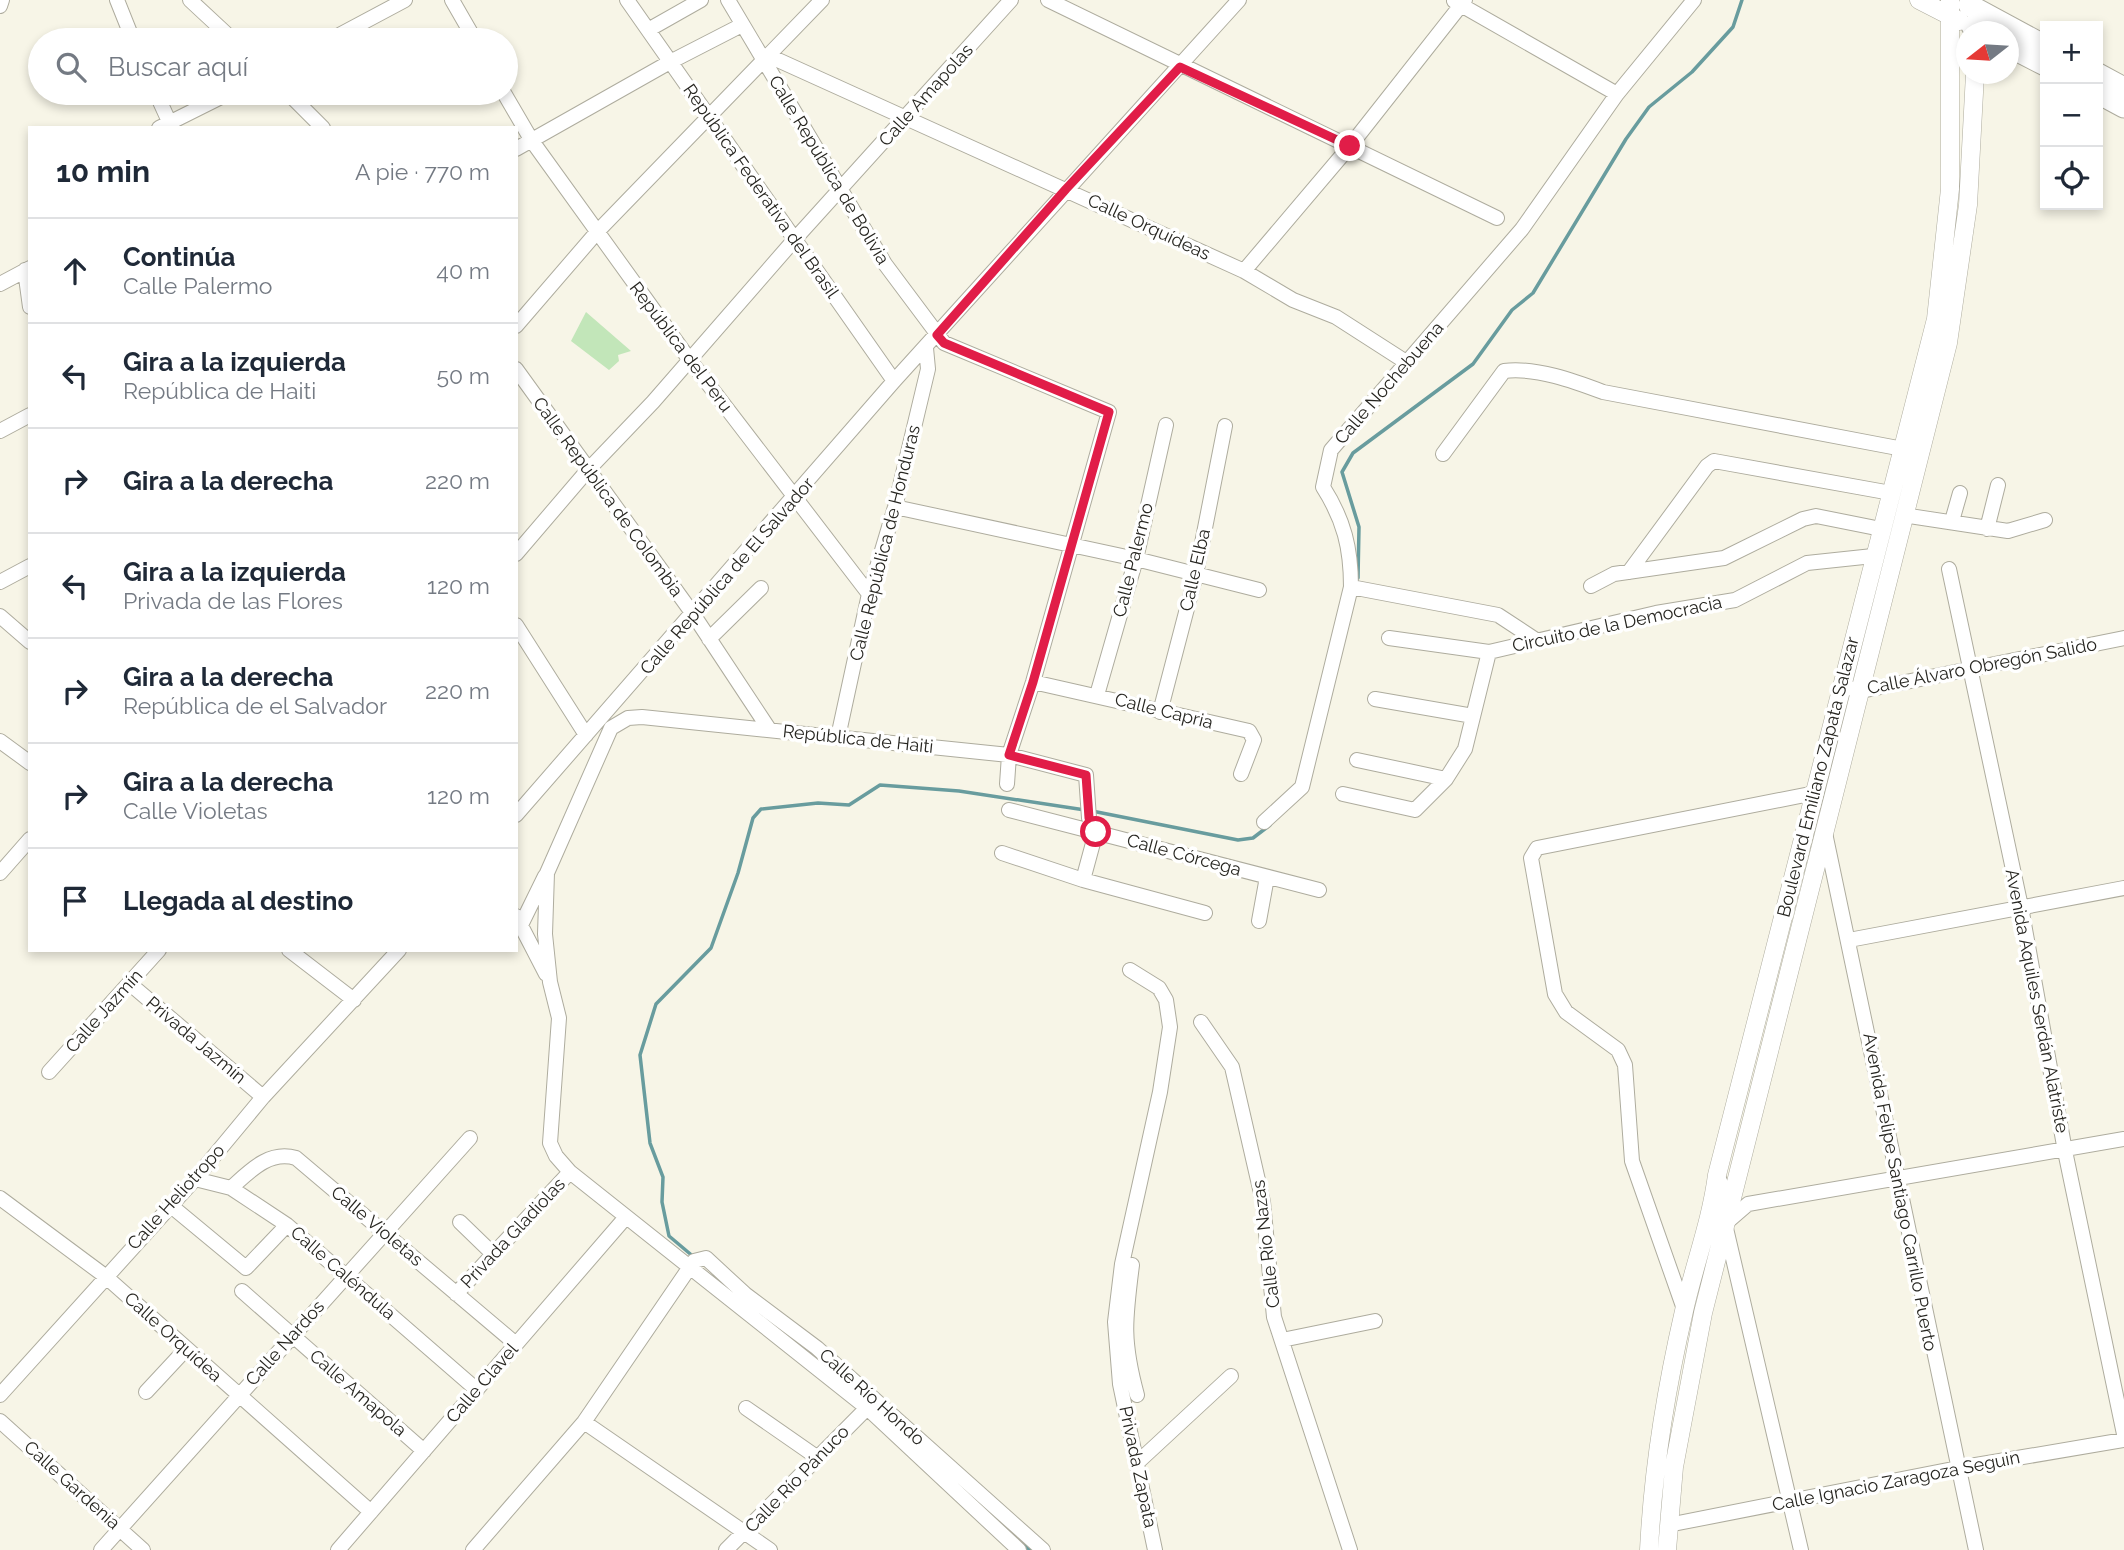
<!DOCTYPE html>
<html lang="es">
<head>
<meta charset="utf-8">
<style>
	body { margin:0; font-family:Raleway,sans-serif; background:#f2f2f3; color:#1f2937 }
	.controls { position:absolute; right:21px; top:21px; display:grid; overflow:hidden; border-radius:0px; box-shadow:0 4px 10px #0003 }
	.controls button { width:63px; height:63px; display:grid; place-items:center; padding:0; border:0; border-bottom:2px solid #e0e1e3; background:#fff; color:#1f2937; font:35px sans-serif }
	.compass { position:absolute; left:1956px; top:21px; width:63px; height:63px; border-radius:50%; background:#fff; box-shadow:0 4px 10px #0003; rotate:253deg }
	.stop { position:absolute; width:21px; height:21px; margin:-16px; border:5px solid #e11d48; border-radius:50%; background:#fff }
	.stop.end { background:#e11d48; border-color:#fff; box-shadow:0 2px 7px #0008 }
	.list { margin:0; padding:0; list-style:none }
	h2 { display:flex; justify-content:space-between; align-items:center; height:91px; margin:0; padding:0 28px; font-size:30px }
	h2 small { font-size:23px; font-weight:400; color:#747a83 }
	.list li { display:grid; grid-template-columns:46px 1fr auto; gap:21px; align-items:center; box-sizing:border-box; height:105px; padding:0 28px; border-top:2px solid #e0e1e3 }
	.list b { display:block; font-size:26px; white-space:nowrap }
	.list p { margin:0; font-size:23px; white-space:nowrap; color:#747a83 }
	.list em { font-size:23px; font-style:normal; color:#747a83 }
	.icon { flex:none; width:38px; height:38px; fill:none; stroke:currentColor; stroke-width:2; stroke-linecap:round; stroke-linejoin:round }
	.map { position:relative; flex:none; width:2124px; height:1550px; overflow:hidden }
	.search { position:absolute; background:#fff; box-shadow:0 4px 10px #0003; left:28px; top:28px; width:490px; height:77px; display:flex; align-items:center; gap:18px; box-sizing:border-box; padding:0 24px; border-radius:38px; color:#747a83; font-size:26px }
	.panel { position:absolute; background:#fff; box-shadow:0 4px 10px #0003; left:28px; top:126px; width:490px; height:826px; border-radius:0px }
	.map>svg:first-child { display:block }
	.pitch { fill:#c2e6b9 }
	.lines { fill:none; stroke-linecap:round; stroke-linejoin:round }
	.stream { stroke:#689c9e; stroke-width:3.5 }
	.minor-casing { stroke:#aeac9e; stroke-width:16 }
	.major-casing { stroke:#aeac9e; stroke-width:19 }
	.highway-casing { stroke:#aeac9e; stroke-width:23 }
	.minor { stroke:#fff; stroke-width:14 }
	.major { stroke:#fff; stroke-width:18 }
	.highway { stroke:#fff; stroke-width:21 }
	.route { stroke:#e11d48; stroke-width:9 }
	.labels { text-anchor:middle; stroke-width:7; stroke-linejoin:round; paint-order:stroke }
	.street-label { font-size:18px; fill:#272621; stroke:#fff }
</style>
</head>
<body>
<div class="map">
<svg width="2124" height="1550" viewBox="0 0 2124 1550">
	<rect width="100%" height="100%" fill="#f7f5e7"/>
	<path class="pitch" d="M 586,312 L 631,351 L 618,355 L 619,361 L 609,370 L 571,341 Z"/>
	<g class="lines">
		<path class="stream" d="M 1358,578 L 1359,527 L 1342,472 L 1353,453 L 1473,364 L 1512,310 L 1533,293 L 1626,139 L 1649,107 L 1692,72 L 1733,27 L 1742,0
			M 1092,811 L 1238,840 L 1253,838 L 1270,825
			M 695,1258 L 669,1236 L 662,1202 L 663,1177 L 650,1143 L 640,1055 L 656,1004 L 711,948 L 738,873 L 753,818 L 761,809 L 818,803 L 849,805 L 880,785 L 959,791 L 1085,810
			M 790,1336 L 830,1369
			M 961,1486 L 1030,1550"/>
		<defs>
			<path id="minor" d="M 117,0 L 133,40
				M 190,0 L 233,40
				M 452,0 L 475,40
				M 627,0 L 894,381
				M 728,0 L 885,264 L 944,343 L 1109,412 L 1033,682 L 1009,755 L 1007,784
				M 1048,0 L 1497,218
				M 1454,1 L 1617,94
				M 0,6 L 2,0
				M 648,30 L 701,0
				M 330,40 L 405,0
				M 769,56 L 1244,271 L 1293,300 L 1336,317 L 1406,362
				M 156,93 L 172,128
				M 288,93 L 323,128
				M 504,93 L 532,141 L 689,359 L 869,594
				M 159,128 L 229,93
				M 516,149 L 670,62 L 742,25
				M 25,270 L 30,307
				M 1244,271 L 1350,146 L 1465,0
				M 0,284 L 30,268
				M 516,326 L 597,232 L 822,0
				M 516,369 L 693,614 L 769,729
				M 0,431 L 30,415
				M 1443,454 L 1504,371 C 1536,367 1574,381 1603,392 L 1903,449
				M 895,507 L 1136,559 L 1259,590
				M 1903,515 L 2008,531 L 2045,520
				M 1952,521 L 1960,493
				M 1987,529 L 1998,485
				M 516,554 L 587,471 L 653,402 L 795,239 L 1011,0
				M 1949,569 L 2021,907 L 2065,1151 L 2124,1434
				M 1629,572 L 1707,466 L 1714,461 L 1891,493
				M 0,582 L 30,566
				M 1591,586 L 1614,574 L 1724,558 L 1803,519 L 1816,516 L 1881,529
				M 1351,587 L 1498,615 L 1536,640
				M 0,616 L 30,642
				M 516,625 L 586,735
				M 1389,638 L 1489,652 L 1656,613 L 1735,600 L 1807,563 L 1873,556
				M 709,639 L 761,588
				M 1033,682 L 1249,731 L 1254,740 L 1241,774
				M 1841,686 L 1861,691 L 2124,638
				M 1097,695 L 1136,559 L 1166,425
				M 1375,699 L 1473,716
				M 1160,712 L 1196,574 L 1225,426
				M 838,737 L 869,594 L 895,507 L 928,369 L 926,348
				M 0,741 L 30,763
				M 1357,760 L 1446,779
				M 1343,794 L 1415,810 L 1446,779 L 1465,749 L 1489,652
				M 1009,810 L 1319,890
				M 516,815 L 894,381 L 1239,0
				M 1264,822 L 1302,787 L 1351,587 C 1351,548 1344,520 1323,487 L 1331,450 L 1522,229 L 1617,94 L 1694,0
				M 1825,833 L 1976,1550
				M 1002,853 L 1083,880 L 1205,913
				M 0,873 L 30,839
				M 516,916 L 546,974
				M 1259,921 L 1267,877
				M 521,925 L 545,876
				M 1849,940 L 2124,888
				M 289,950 L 354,1000
				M 1130,970 L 1159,988 L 1166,1000 L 1170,1027 L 1160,1092 L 1122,1264 L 1115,1322 L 1120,1384 L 1155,1550
				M 129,983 L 263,1097
				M 1201,1022 L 1232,1067 L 1263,1202 L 1274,1317 L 1350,1550
				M 49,1072 L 159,950
				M 1717,1175 L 1725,1192 L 1725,1224 L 1801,1550
				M 195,1179 L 231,1188 L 287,1225 L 477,1390
				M 231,1188 C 250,1171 269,1150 296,1158 L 516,1344
				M 0,1198 L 105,1276 L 371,1512
				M 170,1205 L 246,1268 L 287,1225
				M 460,1222 L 492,1253
				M 1726,1223 L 1748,1204 L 2124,1139
				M 1132,1265 C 1125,1320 1122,1340 1137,1395
				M 242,1291 L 424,1451
				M 456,1294 L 570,1172
				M 1684,1309 L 1632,1161 L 1625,1065 L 1618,1050 L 1566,1012 L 1555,994 L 1531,858 L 1537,848 L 1815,793
				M 1282,1340 L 1375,1321
				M 146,1392 L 186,1349
				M 0,1395 L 195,1179 L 263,1097 L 399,950
				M 746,1408 L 818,1458
				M 0,1421 L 143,1550
				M 584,1422 L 770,1550
				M 1138,1462 L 1231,1376
				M 1668,1525 L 1958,1468 L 2124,1440
				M 101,1550 L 470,1138
				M 338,1550 L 626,1217
				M 473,1550 L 584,1422 L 694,1261 L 706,1258 L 745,1294 L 817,1348 L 1043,1550
				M 726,1550 L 867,1408
				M 1019,1550 L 867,1408 L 570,1172 L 556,1156 L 550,1143 L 559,1018 L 550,982 L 545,934 L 547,873 L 611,728 L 628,718 L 642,717 L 1009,755 L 1086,775 L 1089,818 L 1096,832 L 1083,880"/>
			<path id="major" d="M 1919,0 L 1960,21
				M 1649,1550 C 1653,1469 1666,1389 1684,1311 C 1694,1265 1711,1222 1717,1175 L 1936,319 L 1950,189 L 1950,0
				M 1667,1550 L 1674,1467 L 1703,1313 L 1948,343 L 1968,205 L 1975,74"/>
			<path id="highway" d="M 1969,5 L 2045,46
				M 1972,26 L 1982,32
				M 2008,46 L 2045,65
				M 2098,74 L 2124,88
				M 2098,93 L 2124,107"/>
		</defs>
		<use href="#minor" class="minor-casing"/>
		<use href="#major" class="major-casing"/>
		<use href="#highway" class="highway-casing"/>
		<use href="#minor" class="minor"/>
		<use href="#major" class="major"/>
		<use href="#highway" class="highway"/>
	</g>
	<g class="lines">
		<path class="route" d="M 1096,832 L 1089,818 L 1086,775 L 1009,755 L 1033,682 L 1109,412 L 944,343 L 937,335 L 1066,189 L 1180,67 L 1350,146"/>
	</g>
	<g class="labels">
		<g class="street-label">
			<text transform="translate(926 95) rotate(-48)" y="6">Calle Amapolas</text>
			<text transform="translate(829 170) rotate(59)" y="6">Calle República de Bolivia</text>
			<text transform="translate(761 191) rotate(55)" y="6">República Federativa del Brasil</text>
			<text transform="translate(1149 227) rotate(25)" y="6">Calle Orquídeas</text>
			<text transform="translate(681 347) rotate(53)" y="6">República del Peru</text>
			<text transform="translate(1389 383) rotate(-49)" y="6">Calle Nochebuena</text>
			<text transform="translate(608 497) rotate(54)" y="6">Calle República de Colombia</text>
			<text transform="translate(885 543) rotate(-76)" y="6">Calle República de Honduras</text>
			<text transform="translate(1133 560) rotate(-76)" y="6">Calle Palermo</text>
			<text transform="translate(1195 570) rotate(-77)" y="6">Calle Elba</text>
			<text transform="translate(727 576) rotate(-49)" y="6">Calle República de El Salvador</text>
			<text transform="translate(1617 624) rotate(-12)" y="6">Circuito de la Democracia</text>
			<text transform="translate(1982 666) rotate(-11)" y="6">Calle Álvaro Obregón Salido</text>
			<text transform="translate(1164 711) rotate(14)" y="6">Calle Capria</text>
			<text transform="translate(858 739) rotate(6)" y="6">República de Haiti</text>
			<text transform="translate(1818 777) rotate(-76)" y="6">Boulevard Emiliano Zapata Salazar</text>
			<text transform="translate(1184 855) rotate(15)" y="6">Calle Córcega</text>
			<text transform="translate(2037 1001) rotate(79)" y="6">Avenida Aquiles Serdán Alatriste</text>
			<text transform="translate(104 1011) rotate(-48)" y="6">Calle Jazmín</text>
			<text transform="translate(196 1040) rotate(40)" y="6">Privada Jazmín</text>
			<text transform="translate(1900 1192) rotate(79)" y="6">Avenida Felipe Santiago Carrillo Puerto</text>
			<text transform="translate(176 1197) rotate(-48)" y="6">Calle Heliotropo</text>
			<text transform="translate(377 1226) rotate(40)" y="6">Calle Violetas</text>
			<text transform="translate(513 1233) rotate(-47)" y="6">Privada Gladiolas</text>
			<text transform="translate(1266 1244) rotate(-97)" y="6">Calle Río Nazas</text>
			<text transform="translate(343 1273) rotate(41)" y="6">Calle Caléndula</text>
			<text transform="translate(173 1337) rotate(42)" y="6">Calle Orquídea</text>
			<text transform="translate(285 1343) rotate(-48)" y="6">Calle Nardos</text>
			<text transform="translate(482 1383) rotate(-49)" y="6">Calle Clavel</text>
			<text transform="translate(358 1393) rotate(41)" y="6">Calle Amapola</text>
			<text transform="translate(872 1397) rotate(42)" y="6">Calle Río Hondo</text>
			<text transform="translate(1138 1467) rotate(78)" y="6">Privada Zapata</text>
			<text transform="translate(797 1479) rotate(-46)" y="6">Calle Río Pánuco</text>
			<text transform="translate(1896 1481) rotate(-11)" y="6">Calle Ignacio Zaragoza Seguin</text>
			<text transform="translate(72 1485) rotate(42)" y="6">Calle Gardenia</text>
		</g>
	</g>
</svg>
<div class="controls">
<button>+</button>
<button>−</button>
<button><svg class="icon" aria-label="locate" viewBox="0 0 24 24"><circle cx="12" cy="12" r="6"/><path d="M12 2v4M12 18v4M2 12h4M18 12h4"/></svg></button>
</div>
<svg class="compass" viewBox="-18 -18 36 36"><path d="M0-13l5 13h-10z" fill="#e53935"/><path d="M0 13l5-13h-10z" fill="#747a83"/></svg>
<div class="stop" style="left:1096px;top:832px"></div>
<div class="stop end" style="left:1350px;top:146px"></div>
<div class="search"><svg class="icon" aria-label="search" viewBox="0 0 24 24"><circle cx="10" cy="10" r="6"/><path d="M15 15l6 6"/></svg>Buscar aquí</div>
<section class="panel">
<h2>10 min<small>A pie · 770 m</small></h2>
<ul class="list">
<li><svg class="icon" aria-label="ahead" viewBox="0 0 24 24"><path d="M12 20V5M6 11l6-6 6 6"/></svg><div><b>Continúa</b><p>Calle Palermo</p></div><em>40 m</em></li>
<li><svg class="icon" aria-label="left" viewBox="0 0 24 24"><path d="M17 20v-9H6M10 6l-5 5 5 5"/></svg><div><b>Gira a la izquierda</b><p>República de Haiti</p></div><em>50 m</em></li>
<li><svg class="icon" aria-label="right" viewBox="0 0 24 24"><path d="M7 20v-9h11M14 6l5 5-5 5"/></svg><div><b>Gira a la derecha</b></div><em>220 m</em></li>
<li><svg class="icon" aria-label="left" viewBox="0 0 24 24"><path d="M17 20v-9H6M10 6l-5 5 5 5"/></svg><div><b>Gira a la izquierda</b><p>Privada de las Flores</p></div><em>120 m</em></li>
<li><svg class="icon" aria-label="right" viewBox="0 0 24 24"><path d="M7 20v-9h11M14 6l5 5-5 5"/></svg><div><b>Gira a la derecha</b><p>República de el Salvador</p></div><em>220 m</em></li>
<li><svg class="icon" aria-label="right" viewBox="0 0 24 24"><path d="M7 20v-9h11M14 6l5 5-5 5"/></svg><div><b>Gira a la derecha</b><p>Calle Violetas</p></div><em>120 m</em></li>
<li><svg class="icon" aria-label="arrive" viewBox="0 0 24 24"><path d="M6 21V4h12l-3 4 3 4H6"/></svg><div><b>Llegada al destino</b></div></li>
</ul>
</section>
</div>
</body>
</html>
